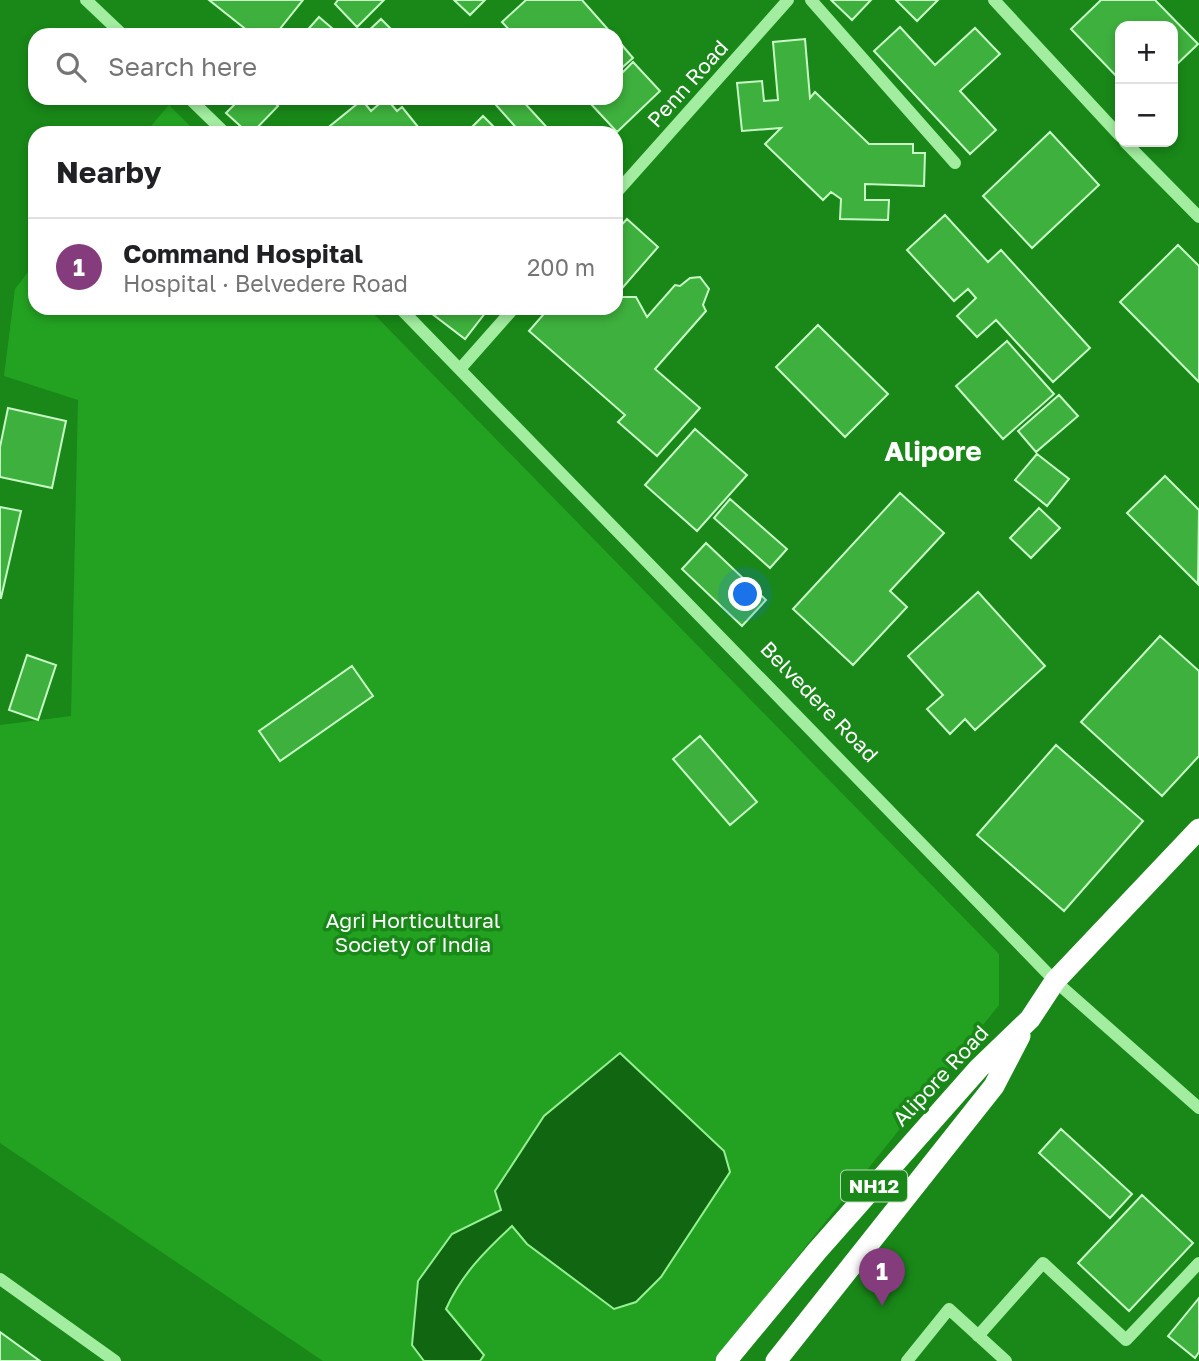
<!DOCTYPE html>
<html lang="en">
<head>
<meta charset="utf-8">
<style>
	body { margin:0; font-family:"Golos Text",sans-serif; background:#f2f2f2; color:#202124 }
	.controls { position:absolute; right:21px; top:21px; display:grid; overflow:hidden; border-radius:14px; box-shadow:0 4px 10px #0003 }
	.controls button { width:63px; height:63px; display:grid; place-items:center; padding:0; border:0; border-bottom:2px solid #e0e0e0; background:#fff; color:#202124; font:35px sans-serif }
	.you { position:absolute; left:746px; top:595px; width:24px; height:24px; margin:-18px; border:5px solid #fff; border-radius:50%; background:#1a73e8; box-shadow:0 0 0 10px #1a73e833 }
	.badge { display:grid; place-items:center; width:46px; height:46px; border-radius:50%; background:#843c7c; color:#fff; font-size:23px; font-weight:700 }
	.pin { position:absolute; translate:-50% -58px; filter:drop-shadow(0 2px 4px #0008) }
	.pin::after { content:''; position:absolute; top:37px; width:24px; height:21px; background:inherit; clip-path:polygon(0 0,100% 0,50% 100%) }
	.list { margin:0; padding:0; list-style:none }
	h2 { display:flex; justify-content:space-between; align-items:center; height:91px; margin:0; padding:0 28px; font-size:30px }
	h2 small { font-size:23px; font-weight:400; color:#757577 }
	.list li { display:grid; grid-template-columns:46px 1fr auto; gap:21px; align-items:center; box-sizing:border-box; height:98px; padding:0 28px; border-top:2px solid #e0e0e0 }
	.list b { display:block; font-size:26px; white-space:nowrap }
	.list p { margin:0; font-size:23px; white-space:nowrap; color:#757577 }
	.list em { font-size:23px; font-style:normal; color:#757577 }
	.icon { flex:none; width:38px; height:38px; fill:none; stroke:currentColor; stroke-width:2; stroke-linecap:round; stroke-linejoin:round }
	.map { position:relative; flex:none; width:1199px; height:1361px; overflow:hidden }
	.search { position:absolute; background:#fff; box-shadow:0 4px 10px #0003; left:28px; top:28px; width:595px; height:77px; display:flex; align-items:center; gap:18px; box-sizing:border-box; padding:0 24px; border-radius:21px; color:#757577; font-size:26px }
	.panel { position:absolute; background:#fff; box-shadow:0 4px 10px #0003; left:28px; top:126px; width:595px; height:189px; border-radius:21px }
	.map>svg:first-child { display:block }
	.green { fill:#23a221 }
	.water { fill:#106611; stroke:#96f093; stroke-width:2 }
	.building { fill:#3eb03d; stroke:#c7fac6; stroke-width:2 }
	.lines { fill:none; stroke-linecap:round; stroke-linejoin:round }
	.minor { stroke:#a2eda0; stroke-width:12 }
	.highway { stroke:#fff; stroke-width:21 }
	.labels { text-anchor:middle; stroke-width:7; stroke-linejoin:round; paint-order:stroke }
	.shield { fill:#198818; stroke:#badbba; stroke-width:2 }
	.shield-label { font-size:19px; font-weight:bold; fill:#fff }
	.street-label { font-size:21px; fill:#fff; stroke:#198818 }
	.park-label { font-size:21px; fill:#fcfffc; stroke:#198818 }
	.district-label { font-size:28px; font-weight:bold; fill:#fff; stroke:#198818 }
</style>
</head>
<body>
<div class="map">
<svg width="1199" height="1361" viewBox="0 0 1199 1361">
	<rect width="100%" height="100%" fill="#198818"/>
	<path class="green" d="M 169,105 L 197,133 L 145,133 Z
		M 35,263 L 35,308 L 368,308 L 999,954 L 999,1005 L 714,1361 L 323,1361 L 0,1143 L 0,725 L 71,716 L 78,400 L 4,376 L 15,289 Z"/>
	<path class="water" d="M 620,1053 L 724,1151 L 730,1172 L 661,1277 L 636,1302 L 614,1309 L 527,1244 L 512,1226 C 485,1251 461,1275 446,1309 L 484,1355 L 480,1361 L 424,1361 L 412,1345 L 418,1281 L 452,1234 L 501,1210 L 495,1191 L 544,1116 Z"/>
	<path class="building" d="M 209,0 L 303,0 L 275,35 L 253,35 Z
		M 338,0 L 384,0 L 357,27 L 335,4 Z
		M 454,0 L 485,0 L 470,15 Z
		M 526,0 L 582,0 L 613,35 L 514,35 L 502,22 Z
		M 831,0 L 871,0 L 852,20 Z
		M 896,0 L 938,0 L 917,21 Z
		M 1101,0 L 1155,0 L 1198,44 L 1173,68 L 1173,26 L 1120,26 L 1120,80 L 1071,29 Z
		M 319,17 L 340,35 L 303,35 Z
		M 381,19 L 397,35 L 364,35 Z
		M 900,27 L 935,65 L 975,28 L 1000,54 L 960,91 L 996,130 L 970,154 L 874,51 Z
		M 616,38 L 633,58 L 616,73 Z
		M 805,39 L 810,98 L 815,92 L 869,144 L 913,144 L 913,153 L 925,153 L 924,186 L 865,184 L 865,200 L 889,200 L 888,220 L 840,219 L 841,199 L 831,192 L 823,200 L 765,144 L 781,128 L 742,131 L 737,83 L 762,81 L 764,101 L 778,100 L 773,42 Z
		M 633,62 L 660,91 L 617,132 L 590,103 L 596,98 L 616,98 L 616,79 Z
		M 241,98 L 269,98 L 278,106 L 252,133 L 248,133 L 226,113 Z
		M 386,98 L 397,111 L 402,107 L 423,133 L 335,133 L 330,126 L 362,100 L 371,111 Z
		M 503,98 L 520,98 L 552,133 L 521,133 L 496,105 Z
		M 483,116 L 500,133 L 466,133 Z
		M 1050,132 L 1099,185 L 1032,248 L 983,196 Z
		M 945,215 L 988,262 L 1001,250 L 1090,348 L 1053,382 L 996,320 L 977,337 L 957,316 L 976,298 L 968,289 L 954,301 L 907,250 Z
		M 627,219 L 658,247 L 617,294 L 621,297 L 636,297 L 647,317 L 675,285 L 680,286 L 690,278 L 700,277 L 709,289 L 703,305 L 706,311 L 655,369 L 700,408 L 657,456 L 618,422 L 625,415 L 529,331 L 549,308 L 616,308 L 616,231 Z
		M 1178,245 L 1199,266 L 1199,382 L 1120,302 Z
		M 435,308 L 489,308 L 465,339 L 431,313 Z
		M 818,325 L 888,394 L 845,437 L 776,367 Z
		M 1007,341 L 1054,394 L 1003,439 L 956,386 Z
		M 1059,395 L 1078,416 L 1036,452 L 1018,431 Z
		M 8,408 L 66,421 L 52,488 L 0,477 L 0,447 Z
		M 695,429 L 747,475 L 697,531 L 645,485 Z
		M 1037,454 L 1069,479 L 1047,506 L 1015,480 Z
		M 1165,476 L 1199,510 L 1198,584 L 1127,513 Z
		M 900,493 L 944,533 L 890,591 L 907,607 L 853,665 L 793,609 Z
		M 730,499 L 787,549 L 770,568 L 714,518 Z
		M 0,507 L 21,511 L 1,598 L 0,598 Z
		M 1039,508 L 1060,528 L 1031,558 L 1010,538 Z
		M 706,543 L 766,600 L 742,626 L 682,569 Z
		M 978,592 L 1045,666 L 975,730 L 965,719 L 950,734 L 927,709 L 943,695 L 908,656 Z
		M 1160,636 L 1199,671 L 1199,756 L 1162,796 L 1081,722 Z
		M 27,655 L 56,665 L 38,720 L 9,710 Z
		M 352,666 L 373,696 L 280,761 L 259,731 Z
		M 700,736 L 757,802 L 730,825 L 673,759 Z
		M 1056,745 L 1143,821 L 1064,911 L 977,835 Z
		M 1061,1129 L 1132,1194 L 1110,1218 L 1039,1153 Z
		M 1142,1195 L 1193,1243 L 1129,1311 L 1078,1263 Z
		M 1199,1298 L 1199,1352 L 1195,1358 L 1168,1336 Z
		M 0,1332 L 40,1361 L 0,1361 Z"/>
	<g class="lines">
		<path class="minor" d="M 86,0 L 123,35
			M 811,0 L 955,163
			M 994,0 L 1120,136
			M 189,98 L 225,133
			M 1125,142 L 1199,217
			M 616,193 L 788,0
			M 400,308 L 1055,981 L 1199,1108
			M 460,369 L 514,308
			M 0,1279 L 115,1361
			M 978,1336 L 1043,1263 L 1126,1340 L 1199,1263
			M 907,1361 L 949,1309 L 1006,1361"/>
		<path class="highway" d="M 726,1361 L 817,1251 L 979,1068 L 1030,1019 L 1055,981 L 1199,829
			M 776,1361 L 994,1086 L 1020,1036"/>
	</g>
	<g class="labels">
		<rect class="shield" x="841" y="1170.5" width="66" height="31" rx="5"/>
		<g class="shield-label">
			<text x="874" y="1193">NH12</text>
		</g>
		<g class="street-label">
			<text transform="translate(688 84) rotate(-48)" y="7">Penn Road</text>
			<text transform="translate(819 702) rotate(46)" y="7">Belvedere Road</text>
			<text transform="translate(941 1076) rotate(-47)" y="7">Alipore Road</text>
		</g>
		<g class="park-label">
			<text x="413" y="928">Agri Horticultural<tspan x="413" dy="24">Society of India</tspan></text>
		</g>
		<g class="district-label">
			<text x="933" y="461">Alipore</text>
		</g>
	</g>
</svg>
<div class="controls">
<button>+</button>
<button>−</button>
</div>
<div class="you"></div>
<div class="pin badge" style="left:882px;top:1306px">1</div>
<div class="search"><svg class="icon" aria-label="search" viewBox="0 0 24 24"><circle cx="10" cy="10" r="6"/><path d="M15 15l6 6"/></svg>Search here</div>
<section class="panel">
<h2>Nearby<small></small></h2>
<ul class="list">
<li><span class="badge">1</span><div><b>Command Hospital</b><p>Hospital · Belvedere Road</p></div><em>200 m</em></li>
</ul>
</section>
</div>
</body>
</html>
